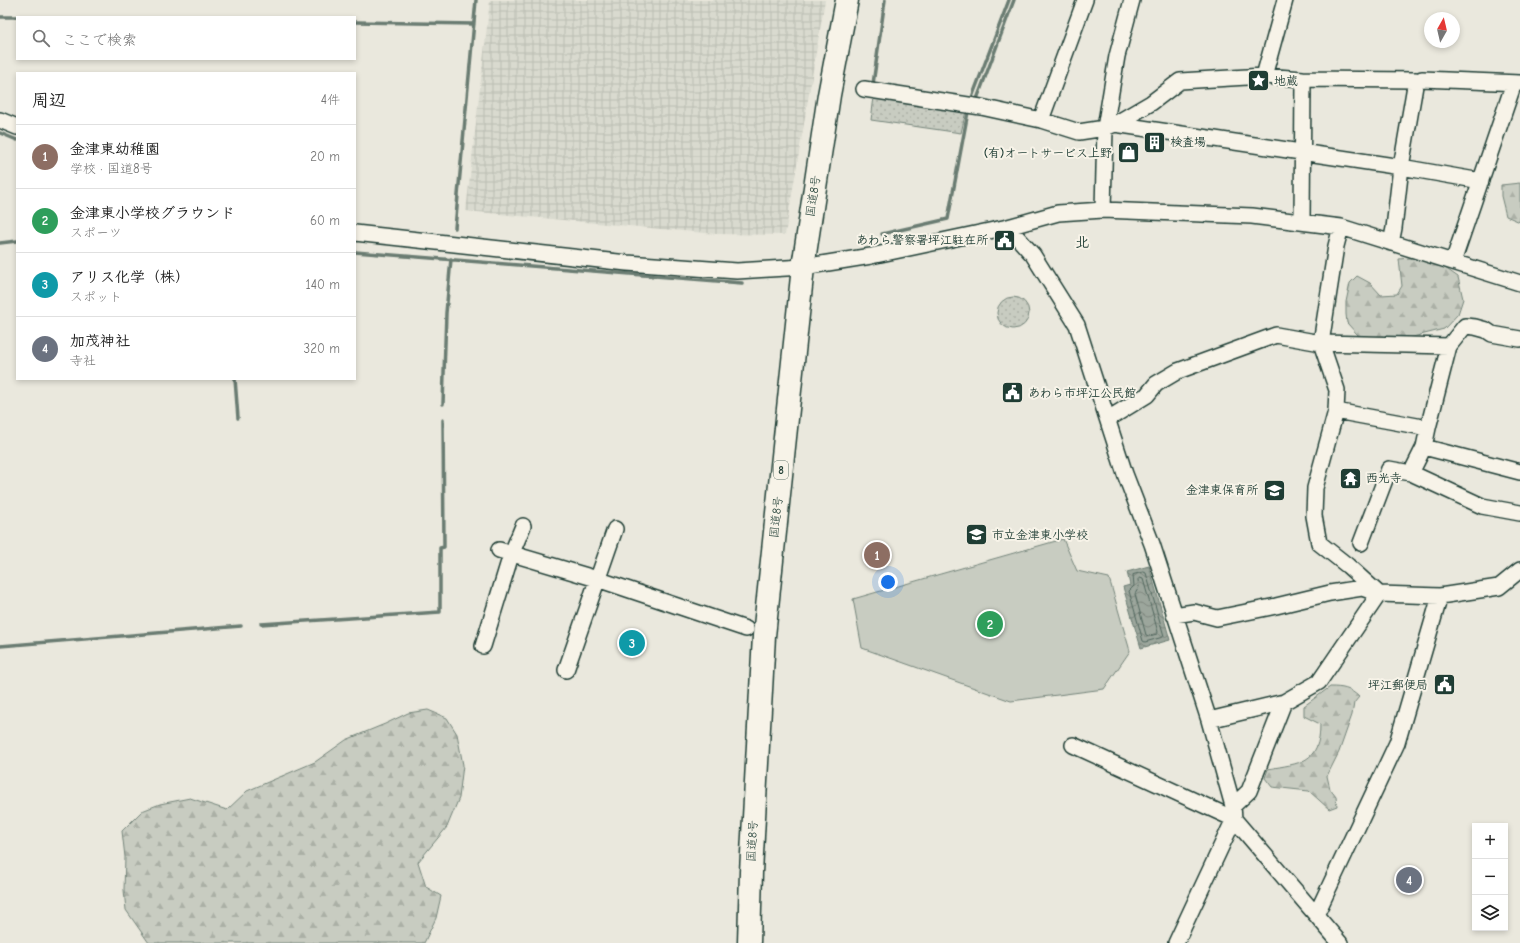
<!DOCTYPE html>
<html lang="ja">
<head>
<meta charset="utf-8">
<style>
	body { margin:0; font-family:"Comic Neue","Klee One",sans-serif; background:#f6f6f6; color:#222 }
	.controls { position:absolute; right:12px; bottom:12px; display:grid; overflow:hidden; border-radius:0px; box-shadow:0 2px 6px #0003 }
	.controls button { width:36px; height:36px; display:grid; place-items:center; padding:0; border:0; border-bottom:1px solid #e0e0e0; background:#fff; color:#222; font:20px sans-serif }
	.compass { position:absolute; left:1424px; top:12px; width:36px; height:36px; border-radius:50%; background:#fff; box-shadow:0 2px 6px #0003; rotate:8deg }
	.you { position:absolute; left:888px; top:582px; width:14px; height:14px; margin:-10px; border:3px solid #fff; border-radius:50%; background:#1a73e8; box-shadow:0 0 0 6px #1a73e833 }
	.badge { display:grid; place-items:center; width:26px; height:26px; border-radius:50%; background:#1f3d34; color:#fff; font-size:13px; font-weight:700 }
	.pin { position:absolute; translate:-50% -50%; border:2px solid #fff; box-shadow:0 1px 4px #0006 }
	.list { margin:0; padding:0; list-style:none }
	h2 { display:flex; justify-content:space-between; align-items:center; height:52px; margin:0; padding:0 16px; font-size:17px }
	h2 small { font-size:13px; font-weight:400; color:#767676 }
	.list li { display:grid; grid-template-columns:26px 1fr auto; gap:12px; align-items:center; box-sizing:border-box; height:64px; padding:0 16px; border-top:1px solid #e0e0e0 }
	.list b { display:block; font-size:15px; white-space:nowrap }
	.list p { margin:0; font-size:13px; white-space:nowrap; color:#767676 }
	.list em { font-size:13px; font-style:normal; color:#767676 }
	.icon { flex:none; width:22px; height:22px; fill:none; stroke:currentColor; stroke-width:2; stroke-linecap:round; stroke-linejoin:round }
	.map { position:relative; flex:none; width:1520px; height:943px; overflow:hidden }
	.search { position:absolute; background:#fff; box-shadow:0 2px 6px #0003; left:16px; top:16px; width:340px; height:44px; display:flex; align-items:center; gap:10px; box-sizing:border-box; padding:0 14px; border-radius:0px; color:#767676; font-size:15px }
	.panel { position:absolute; background:#fff; box-shadow:0 2px 6px #0003; left:16px; top:72px; width:340px; height:308px; border-radius:0px }
	.map>svg:first-child { display:block }
	.industrial { fill:url(#industrial-grid) }
	.green { fill:url(#green-dots); stroke:#74847a }
	.forest { fill:url(#forest-firs); stroke:#74847a }
	.pitch { fill:#c8ccc1; stroke:#74847a }
	.water { fill:url(#water-waves); stroke:#6a7c72 }
	.lines { fill:none; stroke-linecap:round; stroke-linejoin:round }
	.shore { stroke:#51675e; stroke-width:1 }
	.stream { stroke:#6a7c72; stroke-width:3.5 }
	.minor-casing { stroke:#1f3d34; stroke-width:18 }
	.highway-casing { stroke:#1f3d34; stroke-width:25 }
	.minor { stroke:#f7f3e8; stroke-width:15 }
	.highway { stroke:#f7f3e8; stroke-width:22 }
	.labels { text-anchor:middle; stroke-width:4; stroke-linejoin:round; paint-order:stroke }
	.shield { fill:#f7f3e8; stroke:#60746a; stroke-width:1 }
	.shield-label { font-size:11px; font-weight:bold; fill:#1f3d34 }
	.poi-label { font-size:12px; font-weight:bold; fill:#1f3d34; stroke:#f7f3e8; text-anchor:start }
	.street-label { font-size:12px; fill:#1f3d34; stroke:#f7f3e8 }
	.quarter-label { font-size:14px; font-weight:bold; fill:#1f3d34; stroke:#f7f3e8 }
</style>
</head>
<body>
<div class="map">
<svg width="1520" height="943" viewBox="0 0 1520 943">
	<defs>
		<pattern id="industrial-grid" width="8" height="8" patternUnits="userSpaceOnUse"><rect width="8" height="8" fill="#d9dacf"/><path d="M0 4h8M4 0v8" fill="none" stroke="#babcb2"/></pattern>
		<pattern id="green-dots" width="8" height="8" patternUnits="userSpaceOnUse"><rect width="8" height="8" fill="#c8ccc1"/><path d="M2 2h.1M6 6h.1" fill="none" stroke="#abb0a6" stroke-width="1.8" stroke-linecap="round"/></pattern>
		<pattern id="forest-firs" width="22" height="20" patternUnits="userSpaceOnUse"><rect width="22" height="20" fill="#c8ccc1"/><path d="M5 1l3.5 6h-7zM16 11l3.5 6h-7z" fill="#abb0a6"/></pattern>
		<pattern id="water-waves" width="16" height="10" patternUnits="userSpaceOnUse"><rect width="16" height="10" fill="#9ca69c"/><path d="M0 5q4-4 8 0t8 0" fill="none" stroke="#7f8880"/></pattern>
	</defs>
	<rect width="100%" height="100%" fill="#eae8dd"/>
	<filter id="ink" filterUnits="userSpaceOnUse"><feTurbulence type="fractalNoise" baseFrequency=".025" numOctaves="2"/><feDisplacementMap in="SourceGraphic" scale="8" xChannelSelector="R" yChannelSelector="G"/><feConvolveMatrix kernelMatrix="1 2 1 2 8 2 1 2 1" color-interpolation-filters="sRGB"/></filter>
	<g filter="url(#ink)">
		<path class="industrial" d="M 490,0 L 825,0 L 785,235 L 716,234 L 466,211 Z"/>
		<path class="green" d="M 874,97 L 966,111 L 961,133 L 871,120 Z
			M997 313a16 16 0 1 1 32 0a16 16 0 1 1-32 0Z"/>
		<path class="forest" d="M 1520,183 L 1520,222 L 1506,216 L 1501,196 L 1501,185 Z
			M 1420,257 L 1441,265 L 1458,277 L 1463,299 L 1458,314 L 1444,329 L 1393,342 L 1367,342 L 1357,334 L 1347,323 L 1346,314 L 1346,302 L 1350,283 L 1357,276 L 1370,283 L 1381,295 L 1397,294 L 1402,286 L 1399,259 Z
			M 1330,687 C 1342,687 1350,688 1359,697 L 1354,703 L 1352,715 L 1339,752 L 1327,776 L 1330,789 L 1336,797 L 1337,806 L 1329,809 L 1309,791 L 1272,787 L 1265,778 L 1268,769 C 1300,763 1320,764 1320,724 L 1304,716 L 1304,706 Z
			M 428,710 L 447,718 L 457,734 L 463,765 L 459,798 L 447,827 L 418,862 L 426,887 L 441,896 L 436,918 L 424,943 L 149,943 L 126,910 L 124,890 L 125,857 L 122,831 L 142,811 L 160,804 L 190,798 L 227,810 L 247,791 L 315,762 L 346,740 L 385,724 L 408,713 Z"/>
		<path class="pitch" d="M 1063,539 L 1077,571 L 1109,578 L 1130,651 L 1104,689 L 1011,701 L 862,648 L 853,599 Z"/>
		<path class="water" d="M 1149,566 L 1170,640 L 1141,648 L 1123,587 L 1130,585 L 1127,572 Z"/>
		<g class="lines">
			<path class="shore" d="M 1144,572 L 1146,573 L 1164,636 L 1163,637 L 1145,642 L 1143,641 L 1129,591 L 1134,586 L 1133,575 Z
				M 1140,578 L 1143,579 L 1158,632 L 1157,634 L 1149,636 L 1146,635 L 1135,594 L 1139,587 L 1138,580 Z"/>
			<path class="stream" d="M 0,17 L 17,17
				M 355,22 L 474,24
				M 873,84 L 885,0
				M 977,99 L 1014,0
				M 971,100 L 1009,0
				M 0,133 L 17,140
				M 455,228 L 476,0
				M 882,234 L 948,219 L 968,112
				M 0,243 L 17,241
				M 355,252 L 742,283
				M 235,379 L 238,418
				M 443,404 L 446,313 L 451,259
				M 261,624 L 440,612 L 440,548 L 444,547 L 443,420
				M 0,646 L 241,626"/>
			<defs>
				<path id="minor" d="M 1264,76 L 1285,0
					M 1422,79 L 1520,83
					M 864,89 L 981,107 L 1041,120 L 1079,132 L 1105,128 L 1115,124 L 1151,103 L 1180,81 L 1264,76 L 1303,79 L 1416,80 L 1401,167 L 1394,228 L 1391,243
					M 0,120 L 17,127
					M 1041,120 L 1085,0
					M 1115,124 L 1401,167 L 1481,181
					M 1103,210 L 1105,128 L 1117,56 L 1132,0
					M 1302,222 L 1303,79
					M 1008,227 L 1033,255 L 1077,325 L 1125,474 L 1152,544 L 1209,720 L 1233,806 L 1234,819 L 1340,943
					M 1341,227 L 1336,246 L 1321,343 L 1337,390 L 1336,411 L 1315,488 L 1314,516 L 1319,543 L 1348,566 L 1379,594
					M 355,233 L 627,263 L 737,271 L 803,267 L 871,256 L 1008,227 L 1058,213 L 1103,210 L 1252,216 L 1341,227 L 1520,283
					M 1453,262 L 1514,83
					M 1336,411 L 1428,428 L 1424,447 L 1520,472
					M 1108,419 L 1147,395 L 1156,384 L 1178,371 L 1276,335 L 1321,343 L 1449,346 L 1465,326 L 1475,327 L 1486,330 L 1492,334 L 1520,339
					M 1428,428 L 1449,346
					M 1411,473 L 1482,506 L 1520,513
					M 1361,543 L 1389,469 L 1411,473 L 1424,447
					M 499,550 L 597,579 L 746,629
					M 1174,615 L 1194,612 L 1217,618 L 1276,606 L 1330,593 L 1362,588 L 1379,594 L 1440,596 L 1499,587 L 1520,570
					M 483,646 L 511,555 L 523,526
					M 566,670 L 615,529
					M 1209,720 L 1284,702
					M 1073,745 L 1234,819 L 1176,943
					M 1233,806 L 1249,791 L 1284,702 L 1319,682 L 1379,594
					M 1316,915 L 1397,743 L 1440,596"/>
				<path id="highway" d="M 749,943 L 751,872 L 764,636 L 803,267 L 829,95 L 847,0"/>
			</defs>
			<use href="#minor" class="minor-casing"/>
			<use href="#highway" class="highway-casing"/>
			<use href="#minor" class="minor"/>
			<use href="#highway" class="highway"/>
		</g>
	</g>
	<defs>
		<symbol id="sight-square" viewBox="-11 -11 22 22"><rect x="-9" y="-9" width="18" height="18" rx="4" fill="#1f3d34" stroke="#f7f3e8"/><path d="M0-6L1.8-2.2L6-1.7L2.9 1.2L3.7 5.4L0 3.3L-3.7 5.4L-2.9 1.2L-6-1.7L-1.8-2.2Z" fill="#fff"/></symbol>
		<symbol id="building-square" viewBox="-11 -11 22 22"><rect x="-9" y="-9" width="18" height="18" rx="4" fill="#1f3d34" stroke="#f7f3e8"/><path d="M-4-6H4V6H1V3H-1V6H-4ZM-2.5-4.3h1.7v1.8h-1.7ZM.8-4.3h1.7v1.8H.8ZM-2.5-1h1.7V.8h-1.7ZM.8-1h1.7V.8H.8Z" fill="#fff"/></symbol>
		<symbol id="shop-square" viewBox="-11 -11 22 22"><rect x="-9" y="-9" width="18" height="18" rx="4" fill="#1f3d34" stroke="#f7f3e8"/><path d="M-5-2.5h2.3a2.7 3.5 0 0 1 5.4 0H5L5.5 6h-11ZM-1.5-2.5h3a1.5 2.3 0 0 0-3 0Z" fill="#fff"/></symbol>
		<symbol id="civic-square" viewBox="-11 -11 22 22"><rect x="-9" y="-9" width="18" height="18" rx="4" fill="#1f3d34" stroke="#f7f3e8"/><path d="M-.6-6.5H3V-4.5H.6V-3L4-1V1h2V6H-6V1h2V-1L-.6-3ZM-1.2 2.5V6h2.4V2.5Z" fill="#fff"/></symbol>
		<symbol id="temple-square" viewBox="-11 -11 22 22"><rect x="-9" y="-9" width="18" height="18" rx="4" fill="#1f3d34" stroke="#f7f3e8"/><path d="M0-6L5-2H3V0L6.5 2.5H4V6H1.5V3h-3V6H-4V2.5H-6.5L-3 0V-2H-5Z" fill="#fff"/></symbol>
		<symbol id="school-square" viewBox="-11 -11 22 22"><rect x="-9" y="-9" width="18" height="18" rx="4" fill="#1f3d34" stroke="#f7f3e8"/><path d="M0-5L7-2L0 1L-7-2ZM-4 1L0 2.5L4 1V4Q0 6-4 4Z" fill="#fff"/></symbol>
	</defs>
	<g fill-rule="evenodd">
		<use href="#sight-square" x="1246" y="68" width="25" height="25"/>
		<use href="#building-square" x="1142" y="130" width="25" height="25"/>
		<use href="#shop-square" x="1116" y="140" width="25" height="25"/>
		<use href="#civic-square" x="992" y="228" width="25" height="25"/>
		<use href="#civic-square" x="1000" y="380" width="25" height="25"/>
		<use href="#temple-square" x="1338" y="466" width="25" height="25"/>
		<use href="#school-square" x="1262" y="478" width="25" height="25"/>
		<use href="#school-square" x="964" y="522" width="25" height="25"/>
		<use href="#civic-square" x="1432" y="672" width="25" height="25"/>
	</g>
	<g class="labels">
		<rect class="shield" x="774" y="461" width="14" height="18" rx="3"/>
		<g class="shield-label">
			<text x="781" y="474">8</text>
		</g>
		<g class="poi-label">
			<text x="1274" y="85">地蔵</text>
			<text x="1170" y="146">検査場</text>
			<text x="1112" y="157" text-anchor="end">(有)オートサービス上野</text>
			<text x="988" y="244" text-anchor="end">あわら警察署坪江駐在所</text>
			<text x="1028" y="397">あわら市坪江公民館</text>
			<text x="1366" y="482">西光寺</text>
			<text x="1258" y="494" text-anchor="end">金津東保育所</text>
			<text x="992" y="539">市立金津東小学校</text>
			<text x="1428" y="689" text-anchor="end">坪江郵便局</text>
		</g>
		<g class="street-label">
			<text transform="translate(813 196) rotate(-81)" y="4">国道8号</text>
			<text transform="translate(776 517) rotate(-84)" y="4">国道8号</text>
			<text transform="translate(752 841) rotate(-87)" y="4">国道8号</text>
		</g>
		<g class="quarter-label">
			<text x="1082" y="247">北</text>
		</g>
	</g>
</svg>
<div class="controls">
<button>+</button>
<button>−</button>
<button><svg class="icon" aria-label="layers" viewBox="0 0 24 24"><path d="M12 4l9 5-9 5-9-5zM3 14l9 5 9-5"/></svg></button>
</div>
<svg class="compass" viewBox="-18 -18 36 36"><path d="M0-13l5 13h-10z" fill="#e53935"/><path d="M0 13l5-13h-10z" fill="#767676"/></svg>
<div class="you"></div>
<div class="pin badge" style="left:877px;top:555px;background:#8d6e63">1</div>
<div class="pin badge" style="left:990px;top:624px;background:#2e9e5b">2</div>
<div class="pin badge" style="left:632px;top:643px;background:#0f9aa8">3</div>
<div class="pin badge" style="left:1409px;top:880px;background:#6b7280">4</div>
<div class="search"><svg class="icon" aria-label="search" viewBox="0 0 24 24"><circle cx="10" cy="10" r="6"/><path d="M15 15l6 6"/></svg>ここで検索</div>
<section class="panel">
<h2>周辺<small>4件</small></h2>
<ul class="list">
<li><span class="badge" style="background:#8d6e63">1</span><div><b>金津東幼稚園</b><p>学校 · 国道8号</p></div><em>20 m</em></li>
<li><span class="badge" style="background:#2e9e5b">2</span><div><b>金津東小学校グラウンド</b><p>スポーツ</p></div><em>60 m</em></li>
<li><span class="badge" style="background:#0f9aa8">3</span><div><b>アリス化学（株）</b><p>スポット</p></div><em>140 m</em></li>
<li><span class="badge" style="background:#6b7280">4</span><div><b>加茂神社</b><p>寺社</p></div><em>320 m</em></li>
</ul>
</section>
</div>
</body>
</html>
